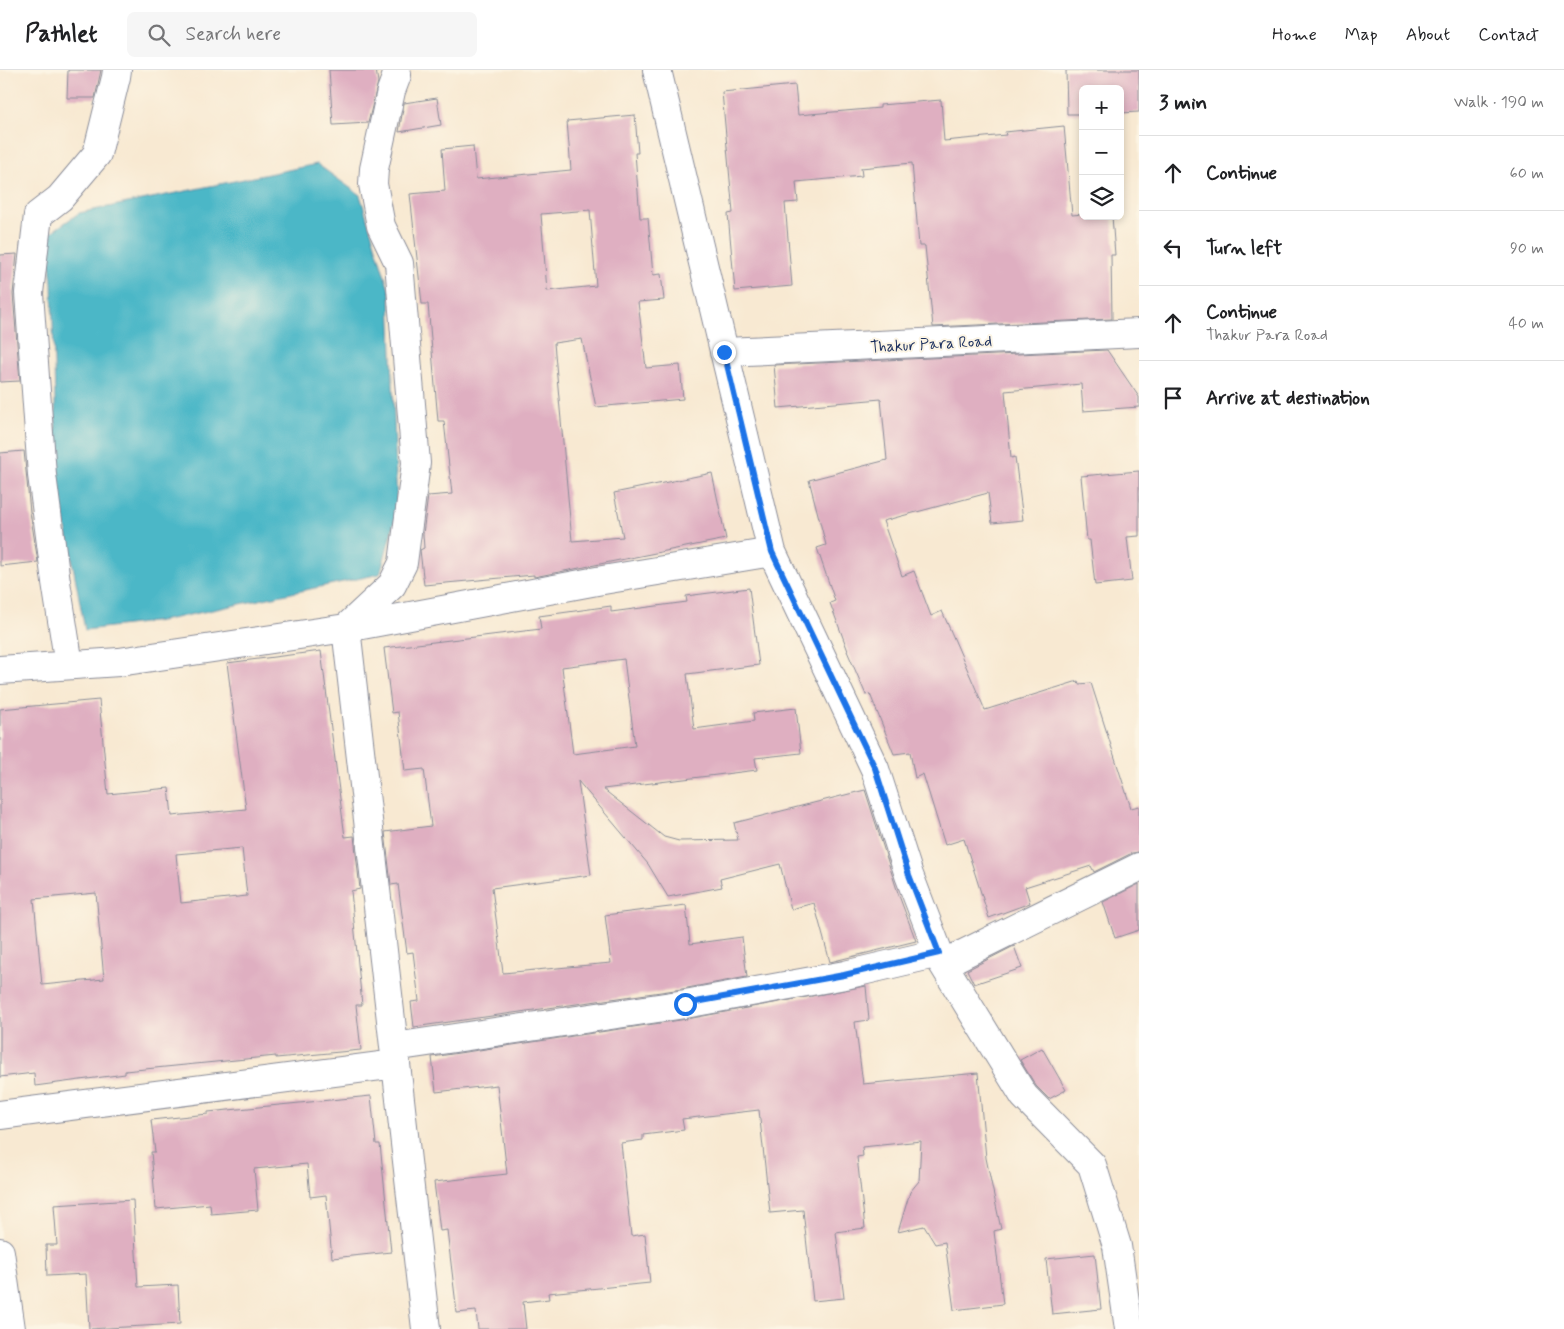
<!DOCTYPE html>
<html lang="en">
<head>
<meta charset="utf-8">
<style>
	body { margin:0; font-family:Mynerve,sans-serif; background:#f6f6f6; color:#202124 }
	.controls { position:absolute; right:15px; top:15px; display:grid; overflow:hidden; border-radius:8px; box-shadow:0 2px 8px #0003 }
	.controls button { width:45px; height:45px; display:grid; place-items:center; padding:0; border:0; border-bottom:1px solid #e0e0e0; background:#fff; color:#202124; font:25px sans-serif }
	.stop { position:absolute; width:15px; height:15px; margin:-11px; border:4px solid #1a73e8; border-radius:50%; background:#fff }
	.stop.end { background:#1a73e8; border-color:#fff; box-shadow:0 1px 5px #0008 }
	.list { margin:0; padding:0; list-style:none }
	h2 { display:flex; justify-content:space-between; align-items:center; height:65px; margin:0; padding:0 20px; font-size:21px }
	h2 small { font-size:16px; font-weight:400; color:#757577 }
	.list li { display:grid; grid-template-columns:32px 1fr auto; gap:15px; align-items:center; box-sizing:border-box; height:75px; padding:0 20px; border-top:1px solid #e0e0e0 }
	.list b { display:block; font-size:19px; white-space:nowrap }
	.list p { margin:0; font-size:16px; white-space:nowrap; color:#757577 }
	.list em { font-size:16px; font-style:normal; color:#757577 }
	.icon { flex:none; width:28px; height:28px; fill:none; stroke:currentColor; stroke-width:2; stroke-linecap:round; stroke-linejoin:round }
	.map { position:relative; flex:none; width:1139px; height:1259px; overflow:hidden }
	header { display:flex; align-items:center; gap:30px; box-sizing:border-box; height:70px; padding:0 25px; background:#fff; border-bottom:1px solid #e0e0e0 }
	header strong { font-size:24px }
	nav { display:flex; gap:28px; margin-inline-start:auto; font-size:18px }
	.search { width:350px; height:45px; background:#f6f6f6; display:flex; align-items:center; gap:12px; box-sizing:border-box; padding:0 18px; border-radius:8px; color:#757577; font-size:19px }
	main { display:flex }
	aside { flex:1; background:#fff }
	.map>svg:first-child { display:block }
	.water { fill:#4bb7c7; stroke:#337392 }
	.building { fill:#dfafc1; fill-rule:evenodd }
	.lines { fill:none; stroke-linecap:round; stroke-linejoin:round }
	.minor-casing { stroke:#8a8c98; stroke-width:30 }
	.minor { stroke:#fff; stroke-width:28 }
	.route { stroke:#1a73e8; stroke-width:6 }
	.labels { text-anchor:middle; stroke-width:4; stroke-linejoin:round; paint-order:stroke }
	.street-label { font-size:16px; fill:#1b2f5e; stroke:#fcf5e5 }
</style>
</head>
<body>
<header>
<strong>Pathlet</strong>
<div class="search"><svg class="icon" aria-label="search" viewBox="0 0 24 24"><circle cx="10" cy="10" r="6"/><path d="M15 15l6 6"/></svg>Search here</div>
<nav><a>Home</a><a>Map</a><a>About</a><a>Contact</a></nav>
</header>
<main>
<div class="map">
<svg width="1139" height="1259" viewBox="0 0 1139 1259">
	<rect width="100%" height="100%" fill="#fcf5e5"/>
	<filter id="ink" filterUnits="userSpaceOnUse"><feTurbulence type="fractalNoise" baseFrequency=".02" numOctaves="2"/><feDisplacementMap in="SourceGraphic" scale="10" xChannelSelector="R" yChannelSelector="G"/><feConvolveMatrix kernelMatrix="1 2 1 2 8 2 1 2 1" color-interpolation-filters="sRGB"/></filter>
	<filter id="wash" filterUnits="userSpaceOnUse"><feTurbulence type="fractalNoise" baseFrequency=".0096" numOctaves="4" result="noise"/><feDisplacementMap in="SourceGraphic" scale="20" xChannelSelector="R" yChannelSelector="G"/><feGaussianBlur stdDeviation="1.12" result="paint"/><feColorMatrix in="noise" values="0 0 0 0 0 0 0 0 0 0 0 0 0 0 0 0 0 1.4 0 .05"/><feComposite in="paint" operator="in"/></filter>
	<g filter="url(#wash)">
		<rect width="100%" height="100%" fill="#f8e9d2"/>
		<path class="water" d="M 317,94 L 360,125 L 390,223 L 397,442 L 380,504 L 161,551 L 85,560 L 57,409 L 52,213 L 47,165 L 79,143 Z"/>
		<g id="blocks">
			<path class="building" d="M 68,0 L 101,0 L 95,28 L 67,28 Z
				M 329,0 L 376,0 L 378,12 L 368,53 L 333,55 Z
				M 1066,0 L 1139,0 L 1139,42 L 1120,43 L 1120,19 L 1083,19 L 1083,44 L 1067,44 Z
				M 795,15 L 798,45 L 880,38 L 880,35 L 941,30 L 944,71 L 1006,65 L 1005,62 L 1064,56 L 1072,145 L 1083,144 L 1083,146 L 1112,146 L 1115,185 L 1111,185 L 1112,249 L 933,257 L 925,176 L 919,176 L 912,93 L 861,98 L 862,106 L 796,112 L 798,132 L 785,133 L 792,216 L 735,221 L 728,144 L 733,143 L 722,22 Z
				M 437,28 L 441,55 L 399,62 L 404,33 Z
				M 635,45 L 638,83 L 635,83 L 640,148 L 648,148 L 653,205 L 661,204 L 664,230 L 638,232 L 646,298 L 680,295 L 683,329 L 596,337 L 582,269 L 554,273 L 572,471 L 623,467 L 614,423 L 712,403 L 726,469 L 534,507 L 534,505 L 424,515 L 420,480 L 424,478 L 423,464 L 428,426 L 452,424 L 444,351 L 438,351 L 428,234 L 422,234 L 410,124 L 445,121 L 442,79 L 473,76 L 476,109 L 571,100 L 567,51 ZM 590,140 L 596,216 L 547,221 L 541,144 Z
				M 17,184 L 13,224 L 20,311 L 0,312 L 0,185 Z
				M 1107,280 L 1139,327 L 1139,337 L 1083,341 L 1081,314 L 1005,321 L 1011,388 L 1015,387 L 1023,450 L 992,453 L 988,423 L 883,451 L 902,506 L 914,501 L 931,546 L 942,541 L 985,640 L 1078,611 L 1079,614 L 1091,613 L 1131,738 L 1139,736 L 1139,782 L 1132,783 L 1094,802 L 1091,796 L 1025,817 L 1030,833 L 989,848 L 964,769 L 945,775 L 923,704 L 915,708 L 910,682 L 894,684 L 870,624 L 866,625 L 847,581 L 848,581 L 830,533 L 835,531 L 817,478 L 826,475 L 809,410 L 887,390 L 881,329 L 778,338 L 774,295 Z
				M 24,381 L 30,442 L 38,492 L 0,496 L 0,383 Z
				M 1139,401 L 1139,466 L 1127,467 L 1132,511 L 1095,515 L 1090,470 L 1087,470 L 1081,406 Z
				M 749,518 L 759,595 L 687,604 L 694,659 L 754,651 L 753,643 L 796,638 L 801,683 L 755,688 L 757,700 L 603,719 L 664,767 L 679,771 L 738,770 L 734,753 L 865,720 L 898,823 L 916,871 L 830,892 L 814,833 L 791,839 L 780,794 L 720,809 L 722,817 L 668,827 L 648,794 L 578,711 L 591,805 L 492,818 L 503,903 L 611,893 L 605,845 L 686,835 L 690,874 L 742,867 L 747,907 L 682,919 L 414,957 L 411,932 L 419,931 L 413,882 L 407,883 L 398,814 L 391,815 L 385,762 L 431,756 L 424,699 L 405,701 L 398,642 L 392,643 L 384,578 L 541,559 L 539,546 L 611,536 L 611,542 L 687,532 L 686,526 ZM 624,589 L 635,676 L 573,684 L 562,597 Z
				M 321,581 L 345,767 L 354,766 L 360,819 L 351,821 L 362,935 L 356,935 L 361,980 L 276,988 L 276,986 L 125,1001 L 125,1004 L 35,1016 L 34,1003 L 0,1007 L 0,639 L 99,630 L 108,724 L 169,718 L 172,746 L 246,739 L 227,593 ZM 242,778 L 247,826 L 181,833 L 176,784 ZM 96,823 L 104,909 L 42,915 L 34,829 Z
				M 1139,814 L 1139,860 L 1115,868 L 1103,832 Z
				M 1014,876 L 1022,898 L 974,914 L 967,900 Z
				M 866,916 L 869,950 L 855,952 L 863,1014 L 978,1003 L 986,1088 L 1001,1159 L 994,1161 L 1003,1234 L 954,1240 L 945,1172 L 935,1174 L 924,1156 L 898,1162 L 910,1122 L 919,1111 L 921,1071 L 862,1077 L 863,1086 L 857,1087 L 865,1158 L 836,1162 L 844,1228 L 813,1231 L 803,1140 L 770,1143 L 759,1040 L 682,1049 L 684,1060 L 643,1065 L 643,1070 L 621,1073 L 631,1166 L 645,1164 L 650,1213 L 548,1223 L 549,1229 L 523,1232 L 526,1259 L 478,1259 L 476,1241 L 457,1243 L 447,1160 L 440,1161 L 434,1112 L 507,1104 L 497,1015 L 436,1022 L 432,987 L 687,949 Z
				M 1042,978 L 1066,1020 L 1049,1029 L 1036,1016 L 1020,990 Z
				M 371,1026 L 376,1074 L 380,1074 L 391,1182 L 332,1188 L 326,1125 L 310,1127 L 307,1094 L 254,1099 L 258,1140 L 211,1144 L 210,1134 L 156,1139 L 151,1082 L 155,1082 L 151,1050 L 208,1044 L 208,1042 Z
				M 133,1130 L 138,1217 L 178,1215 L 180,1254 L 89,1259 L 86,1204 L 47,1206 L 46,1175 L 57,1175 L 54,1135 Z
				M 1095,1184 L 1101,1239 L 1052,1244 L 1046,1189 Z"/>
		</g>
	</g>
	<g filter="url(#ink)">
		<use href="#blocks" fill-opacity="0" stroke="#8a8c98" stroke-width="1"/>
		<g class="lines">
			<defs>
				<path id="minor" d="M 657,0 L 772,482 L 875,699 L 909,805 L 943,894 L 1024,1026 L 1092,1095 L 1117,1176 L 1129,1259
					M 724,282 L 1139,263
					M 346,558 L 392,515 L 403,493 L 416,393 L 399,193 L 381,156 L 373,114 L 374,99 L 391,21 L 397,5 L 396,0
					M 346,558 L 597,511 L 772,482
					M 69,595 L 56,512 L 42,405 L 29,223 L 38,145 L 60,128 L 97,84 L 116,7 L 117,0
					M 0,600 L 119,592 L 346,558 L 396,994
					M 943,894 L 1139,797
					M 394,977 L 685,934 L 845,905 L 939,883
					M 0,1045 L 396,994 L 426,1259
					M 0,1182 L 11,1259"/>
			</defs>
			<use href="#minor" class="minor-casing"/>
			<use href="#minor" class="minor"/>
		</g>
	</g>
	<g class="lines" filter="url(#ink)">
		<path class="route" d="M 685,934 L 844,905 L 939,883 L 909,805 L 875,698 L 772,482 L 724,282"/>
	</g>
	<g class="labels">
		<g class="street-label">
			<text transform="translate(931 273) rotate(-3)" y="6">Thakur Para Road</text>
		</g>
	</g>
</svg>
<div class="controls">
<button>+</button>
<button>−</button>
<button><svg class="icon" aria-label="layers" viewBox="0 0 24 24"><path d="M12 4l9 5-9 5-9-5zM3 14l9 5 9-5"/></svg></button>
</div>
<div class="stop" style="left:685px;top:934px"></div>
<div class="stop end" style="left:724px;top:282px"></div>
</div>
<aside>
<h2>3 min<small>Walk · 190 m</small></h2>
<ul class="list">
<li><svg class="icon" aria-label="ahead" viewBox="0 0 24 24"><path d="M12 20V5M6 11l6-6 6 6"/></svg><div><b>Continue</b></div><em>60 m</em></li>
<li><svg class="icon" aria-label="left" viewBox="0 0 24 24"><path d="M17 20v-9H6M10 6l-5 5 5 5"/></svg><div><b>Turn left</b></div><em>90 m</em></li>
<li><svg class="icon" aria-label="ahead" viewBox="0 0 24 24"><path d="M12 20V5M6 11l6-6 6 6"/></svg><div><b>Continue</b><p>Thakur Para Road</p></div><em>40 m</em></li>
<li><svg class="icon" aria-label="arrive" viewBox="0 0 24 24"><path d="M6 21V4h12l-3 4 3 4H6"/></svg><div><b>Arrive at destination</b></div></li>
</ul>
</aside>
</main>
</body>
</html>
